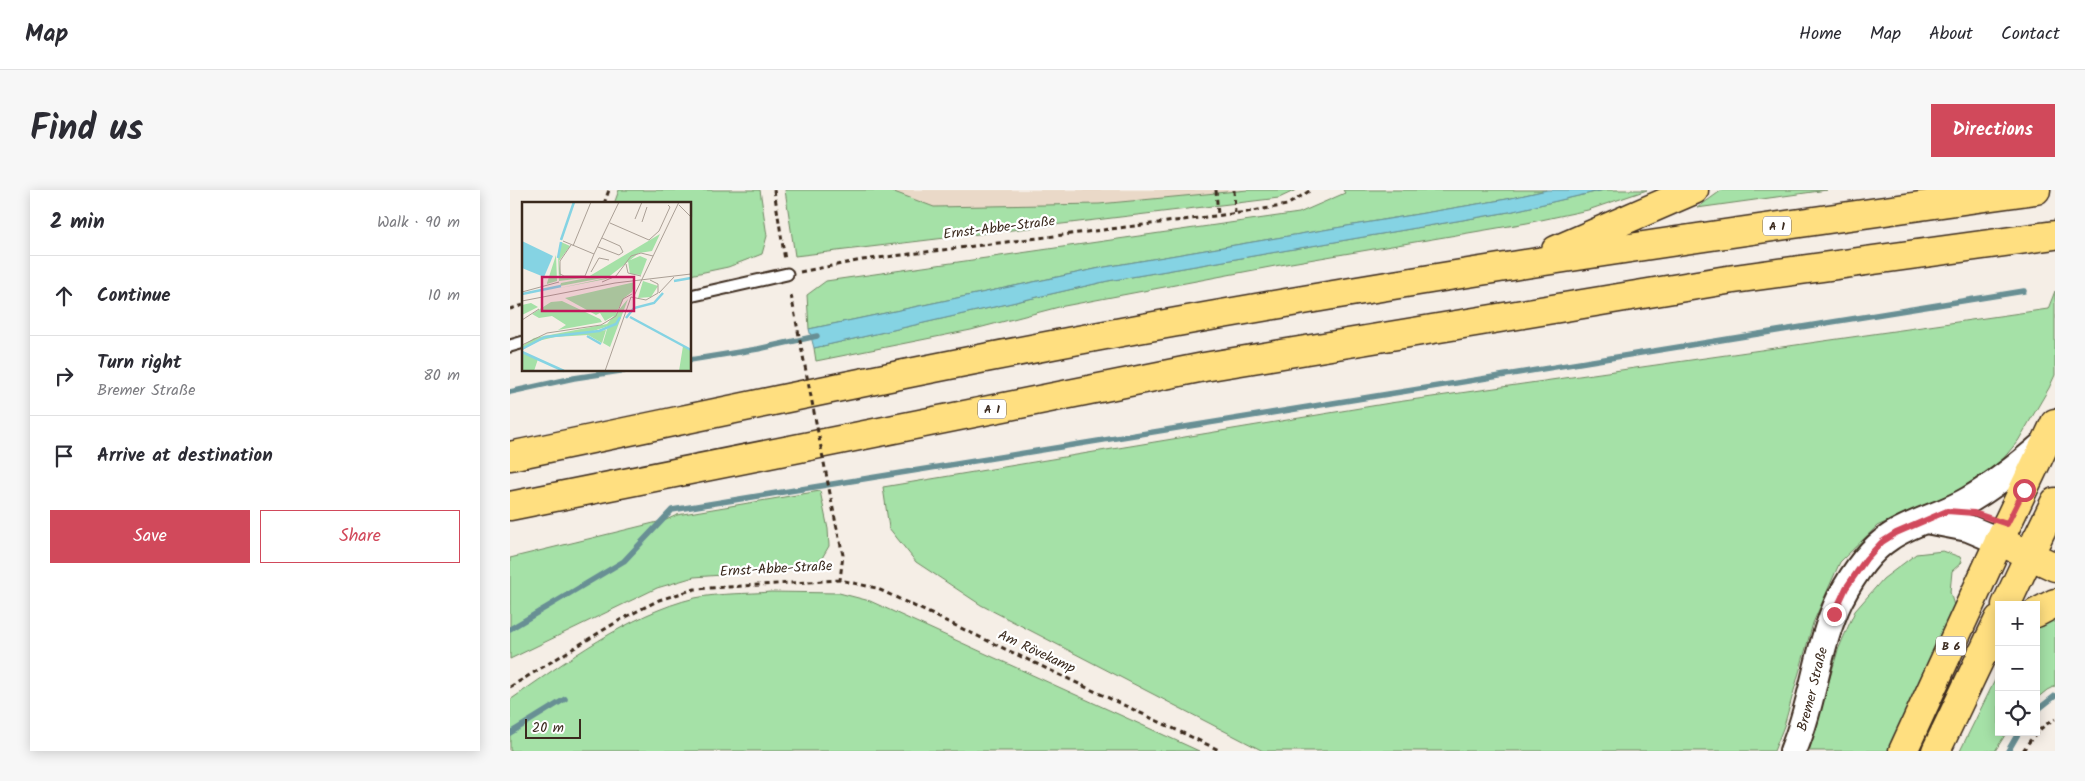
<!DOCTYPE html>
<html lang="en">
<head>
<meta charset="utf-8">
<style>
	body { margin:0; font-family:Kalam,sans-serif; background:#f7f7f7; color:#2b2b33 }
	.controls { position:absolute; right:15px; bottom:15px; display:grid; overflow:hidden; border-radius:0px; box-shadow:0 2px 12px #0003 }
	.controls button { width:45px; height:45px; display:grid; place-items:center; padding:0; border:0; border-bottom:1px solid #e1e1e2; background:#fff; color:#2b2b33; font:25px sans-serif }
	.scale { position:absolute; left:15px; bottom:12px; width:56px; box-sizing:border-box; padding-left:5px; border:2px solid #3b2a1e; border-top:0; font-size:14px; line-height:18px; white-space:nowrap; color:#3b2a1e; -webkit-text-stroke:4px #fff; paint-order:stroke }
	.stop { position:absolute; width:15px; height:15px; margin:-11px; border:4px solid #d1495b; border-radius:50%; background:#fff }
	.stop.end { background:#d1495b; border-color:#fff; box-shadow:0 1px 5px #0008 }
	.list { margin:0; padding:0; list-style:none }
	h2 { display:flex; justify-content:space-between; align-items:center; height:65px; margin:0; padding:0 20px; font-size:21px }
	h2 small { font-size:16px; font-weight:400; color:#7c7c81 }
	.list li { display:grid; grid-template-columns:32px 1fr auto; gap:15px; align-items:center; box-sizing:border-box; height:80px; padding:0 20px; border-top:1px solid #e1e1e2 }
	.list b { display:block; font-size:19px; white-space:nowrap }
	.list p { margin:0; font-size:16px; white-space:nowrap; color:#7c7c81 }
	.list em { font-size:16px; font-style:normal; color:#7c7c81 }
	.actions { display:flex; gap:10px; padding:15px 20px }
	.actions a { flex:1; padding:11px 0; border:1px solid #d1495b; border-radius:0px; text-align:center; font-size:18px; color:#d1495b }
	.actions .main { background:#d1495b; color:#fff }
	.icon { flex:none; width:28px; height:28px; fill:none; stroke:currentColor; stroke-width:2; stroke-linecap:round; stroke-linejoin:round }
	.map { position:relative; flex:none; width:1545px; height:561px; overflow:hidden; border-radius:0px }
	header { display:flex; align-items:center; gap:30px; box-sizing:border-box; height:70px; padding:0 25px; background:#fff; border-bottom:1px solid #e1e1e2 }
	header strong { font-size:24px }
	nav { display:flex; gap:28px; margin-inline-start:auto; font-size:18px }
	.intro { display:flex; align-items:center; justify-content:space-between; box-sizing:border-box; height:120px; padding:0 30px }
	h1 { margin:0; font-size:35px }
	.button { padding:12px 22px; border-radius:0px; background:#d1495b; color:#fff; font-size:18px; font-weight:700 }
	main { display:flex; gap:30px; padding:0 30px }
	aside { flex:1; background:#fff; border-radius:0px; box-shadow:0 2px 12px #0003 }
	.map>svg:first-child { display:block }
	.built { fill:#ead9c8 }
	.green { fill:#a5e1a7; stroke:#708662 }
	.water { fill:#85d3e3; stroke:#678f94 }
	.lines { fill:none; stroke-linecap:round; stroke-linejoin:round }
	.stream { stroke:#678f94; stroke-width:5.5 }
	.service-casing { stroke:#3b2a1e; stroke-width:15 }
	.tertiary-casing { stroke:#3b2a1e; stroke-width:30 }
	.primary-casing { stroke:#3b2a1e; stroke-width:31 }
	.trunk-casing { stroke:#3b2a1e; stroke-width:31 }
	.motorway-casing { stroke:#3b2a1e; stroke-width:31 }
	.path { stroke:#3b2a1e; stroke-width:3; stroke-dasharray:5 4; stroke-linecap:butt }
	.service { stroke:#fff; stroke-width:11 }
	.tertiary { stroke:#fff; stroke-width:26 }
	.primary { stroke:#ffdf80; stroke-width:28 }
	.trunk { stroke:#ffdf80; stroke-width:28 }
	.motorway { stroke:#ffdf80; stroke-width:28 }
	.path-bridge { stroke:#3b2a1e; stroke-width:3; stroke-dasharray:5 4; stroke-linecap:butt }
	.route { stroke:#d1495b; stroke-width:6 }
	.labels { text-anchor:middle; stroke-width:4.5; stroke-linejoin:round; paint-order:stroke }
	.shield { fill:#fff; stroke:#766a62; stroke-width:1 }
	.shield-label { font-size:12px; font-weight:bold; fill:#3b2a1e }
	.street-label { font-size:14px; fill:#3b2a1e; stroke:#fff }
	.inset-river { fill:none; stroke:#85d3e3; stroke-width:2.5 }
	.inset-road { fill:none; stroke:#aba096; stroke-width:1 }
	.view { fill:#c2185b; fill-opacity:0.15; stroke:#c2185b; stroke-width:2.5 }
	.inset-edge { fill:none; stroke:#3b2a1e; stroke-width:2.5 }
</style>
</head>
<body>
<header>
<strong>Map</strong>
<nav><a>Home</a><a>Map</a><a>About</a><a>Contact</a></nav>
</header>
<div class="intro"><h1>Find us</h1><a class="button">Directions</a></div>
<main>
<aside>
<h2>2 min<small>Walk · 90 m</small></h2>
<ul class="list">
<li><svg class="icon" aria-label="ahead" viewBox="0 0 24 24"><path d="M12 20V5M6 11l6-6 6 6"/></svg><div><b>Continue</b></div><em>10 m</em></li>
<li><svg class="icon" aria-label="right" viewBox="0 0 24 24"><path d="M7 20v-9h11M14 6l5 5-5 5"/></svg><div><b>Turn right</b><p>Bremer Straße</p></div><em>80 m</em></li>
<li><svg class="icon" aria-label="arrive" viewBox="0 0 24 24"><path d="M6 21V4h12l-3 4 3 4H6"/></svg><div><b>Arrive at destination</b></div></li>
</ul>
<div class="actions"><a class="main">Save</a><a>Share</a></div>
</aside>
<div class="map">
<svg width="1545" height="561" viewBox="0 0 1545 561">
	<rect width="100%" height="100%" fill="#f5eee6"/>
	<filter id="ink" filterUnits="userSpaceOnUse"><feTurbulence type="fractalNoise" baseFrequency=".02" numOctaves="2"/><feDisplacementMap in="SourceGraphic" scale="10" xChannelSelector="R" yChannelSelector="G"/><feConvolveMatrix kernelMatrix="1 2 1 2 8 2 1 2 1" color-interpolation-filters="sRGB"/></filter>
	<g filter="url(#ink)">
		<path class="built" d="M 379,0 L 738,0 L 589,14 L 424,17 Z"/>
		<path class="green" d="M 109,0 L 250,0 L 257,46 L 252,64 L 218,77 L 180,85 L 180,14 L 104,14 Z
			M 275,0 L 379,0 L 424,17 L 589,14 L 738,0 L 786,0 L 769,8 L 285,66 Z
			M 833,0 L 1037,0 L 997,9 L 595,77 L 299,139 L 297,105 L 316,91 L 789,23 L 835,3 Z
			M 1094,0 L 1137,0 L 1078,20 L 1017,33 L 781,73 L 549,117 L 461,140 L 306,171 L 304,158 L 598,91 L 999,22 Z
			M 1212,0 L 1317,0 L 1187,18 Z
			M 1545,101 L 1545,185 L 1539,198 L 1508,251 L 1482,282 L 1440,307 L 1414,315 L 1367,336 L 1330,372 L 1303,433 L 1274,536 L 1264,561 L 753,561 L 471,415 L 406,372 L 379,338 L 373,297 L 880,213 L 1538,119 Z
			M 310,301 L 318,339 L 319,356 L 312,368 L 301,377 L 268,381 L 184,387 L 147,398 L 0,469 L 0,368 L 156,330 L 167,325 Z
			M 1433,361 L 1450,367 L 1452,372 L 1442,381 L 1440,402 L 1445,419 L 1380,561 L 1299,561 L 1328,460 L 1345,421 L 1373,389 L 1406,364 Z
			M 261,402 L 329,403 L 360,411 L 689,561 L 0,561 L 0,510 C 55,472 119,424 185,408 C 209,403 237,404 261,402 Z
			M 1545,427 L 1545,496 L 1537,500 L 1526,509 L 1526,436 Z
			M 1489,482 L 1489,542 L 1497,542 L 1485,561 L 1450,561 Z"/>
		<path class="water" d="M 1037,0 L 1094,0 L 999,22 L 598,91 L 304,158 L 299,139 L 595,77 L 997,9 Z"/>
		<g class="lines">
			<path class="stream" d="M 180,170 L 248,159 L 307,146
				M 0,202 L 64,188 L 117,180
				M 0,439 L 114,371 L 162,320 L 1514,101
				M 1526,521 L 1545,506
				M 0,543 L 55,509
				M 1498,561 L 1509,542"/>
			<defs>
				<path id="service" d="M 180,106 L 277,84
					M 0,156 L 14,152"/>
				<g id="tertiary">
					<path d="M 1416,330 L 1458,338 L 1489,351"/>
					<path id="s1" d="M 1283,561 C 1304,512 1307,456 1330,409 C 1342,386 1358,361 1380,347 C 1404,331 1434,325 1459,310 C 1486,294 1511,274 1535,253"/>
				</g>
				<path id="primary" d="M 1497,334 L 1545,233
					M 1527,349 L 1545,312"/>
				<path id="trunk" d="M 1496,415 L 1527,349
					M 1393,561 L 1497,334
					M 1426,561 L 1489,429"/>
				<path id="motorway" d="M 1046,60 L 1184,0
					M 0,266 C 160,233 320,198 480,167 C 827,99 1177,48 1526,0
					M 0,316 L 694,177 L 1217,90 L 1545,45
					M 1489,351 L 1545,377
					M 1526,423 L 1545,413
					M 1471,465 L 1489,451"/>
			</defs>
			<use href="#service" class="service-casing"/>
			<use href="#tertiary" class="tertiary-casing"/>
			<use href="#primary" class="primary-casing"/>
			<use href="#trunk" class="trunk-casing"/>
			<use href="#motorway" class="motorway-casing"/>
			<path class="path" d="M 264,0 L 275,70
				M 706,0 L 708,25
				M 724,0 L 725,23
				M 94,14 L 99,0
				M 290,82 L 352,70 L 737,22 L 777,15 L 801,0
				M 0,119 L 14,115
				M 326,334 L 333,365 L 330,390
				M 0,497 L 110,430 L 149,410 L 185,399 L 330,390 L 366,398 L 711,561
				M 1513,561 C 1521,548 1531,536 1545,529"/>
			<use href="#service" class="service"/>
			<use href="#tertiary" class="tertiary"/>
			<use href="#primary" class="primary"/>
			<use href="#trunk" class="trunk"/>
			<use href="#motorway" class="motorway"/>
			<path class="path-bridge" d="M 281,105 L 326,334"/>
		</g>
	</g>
	<g class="lines" filter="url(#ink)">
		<path class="route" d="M 1324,424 L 1336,398 L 1356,369 L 1372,352 L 1386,343 L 1437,321 L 1464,323 L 1497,334 L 1514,300"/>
	</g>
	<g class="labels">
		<g class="shield">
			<rect x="1253" y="26.5" width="28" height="19" rx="4"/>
			<rect x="468" y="209.5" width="28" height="19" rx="4"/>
			<rect x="1426" y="446.5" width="30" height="19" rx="4"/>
		</g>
		<g class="shield-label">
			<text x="1267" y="40">A 1</text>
			<text x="482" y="223">A 1</text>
			<text x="1441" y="460">B 6</text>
		</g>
		<g class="street-label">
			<text transform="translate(489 37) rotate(-7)" y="5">Ernst-Abbe-Straße</text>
			<text transform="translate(266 378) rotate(-3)" y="5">Ernst-Abbe-Straße</text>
			<text transform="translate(527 461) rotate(25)" y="5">Am Rövekamp</text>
			<text dy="5" stroke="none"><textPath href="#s1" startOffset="65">Bremer Straße</textPath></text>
		</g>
	</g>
	<g transform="translate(12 12)">
		<rect width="169" height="169" fill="#f5eee6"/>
		<path d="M 138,32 L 130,49 L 117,51 L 84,77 L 38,86 L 84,76 L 86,75 L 38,84 L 39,81 L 70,75 L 37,79 L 36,51 L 39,40 L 48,44 L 37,59 L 39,74 L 55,76 L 66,75 ZM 34,53 L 35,79 L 25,82 L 25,81 ZM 118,54 L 125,57 L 119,73 L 108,72 L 106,59 ZM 121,79 L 136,84 L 129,95 L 116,96 ZM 113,80 L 110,90 L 102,96 L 93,113 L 83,119 L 78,111 L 74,113 L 43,96 ZM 106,97 L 88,145 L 81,141 L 85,127 L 93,122 L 65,131 L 84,128 L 80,141 L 66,133 L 33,135 L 16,139 L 0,148 L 0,144 L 12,136 L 85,122 ZM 40,99 L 78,117 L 80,120 L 36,128 L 44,123 L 30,114 L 17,116 L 10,112 L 29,100 ZM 9,101 L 16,105 L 0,113 L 0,103 ZM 161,144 L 169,148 L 169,169 L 157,169 ZM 0,151 L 16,157 L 12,169 L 0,169 Z" fill="#a5e1a7"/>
		<path d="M 0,39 L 31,54 L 22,75 L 0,66 Z" fill="#85d3e3"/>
		<path class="inset-river" d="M 39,38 L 52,0M 36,56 L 39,40M 152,79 L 169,76M 0,92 L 39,84M 108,115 L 169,148M 104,116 L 112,106 L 132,101 L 141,91M 65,134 L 79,142M 0,147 L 23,135 L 77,129 L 94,122 L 98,115M 0,150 L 42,169"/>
		<path class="inset-road" d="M 157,3 L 169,15M 113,17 L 120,0M 120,20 L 125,5M 88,21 L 127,38 L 137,29 L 148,5 L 146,3M 41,39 L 72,52 L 97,0M 49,43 L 38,59 L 38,72 L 42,74 L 63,74 L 72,52M 51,44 L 69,0M 76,45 L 97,53 L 101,50 L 98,44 L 80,36M 104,62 L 106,71 L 119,74M 69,70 L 77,56 L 87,58M 80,80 L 94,74 L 109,54 L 119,51 L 131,54M 0,90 L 37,80M 137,91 L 152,75M 111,96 L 157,0M 0,99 L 93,81 L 169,72M 0,118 L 17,107M 0,143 L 25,131 L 79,123 L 94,114 L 101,97 L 110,92M 83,169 L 109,95 L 124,98 L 136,91 L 136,82 L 128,78"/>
		<path class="view" d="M 20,75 L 112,75 L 112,109 L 20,109 Z"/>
		<rect width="169" height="169" class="inset-edge"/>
	</g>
</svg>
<div class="controls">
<button>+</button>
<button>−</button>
<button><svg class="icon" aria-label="locate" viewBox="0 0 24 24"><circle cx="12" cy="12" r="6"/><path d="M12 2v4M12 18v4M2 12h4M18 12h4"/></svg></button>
</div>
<div class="scale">20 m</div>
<div class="stop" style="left:1514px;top:300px"></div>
<div class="stop end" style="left:1324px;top:424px"></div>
</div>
</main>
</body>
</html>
